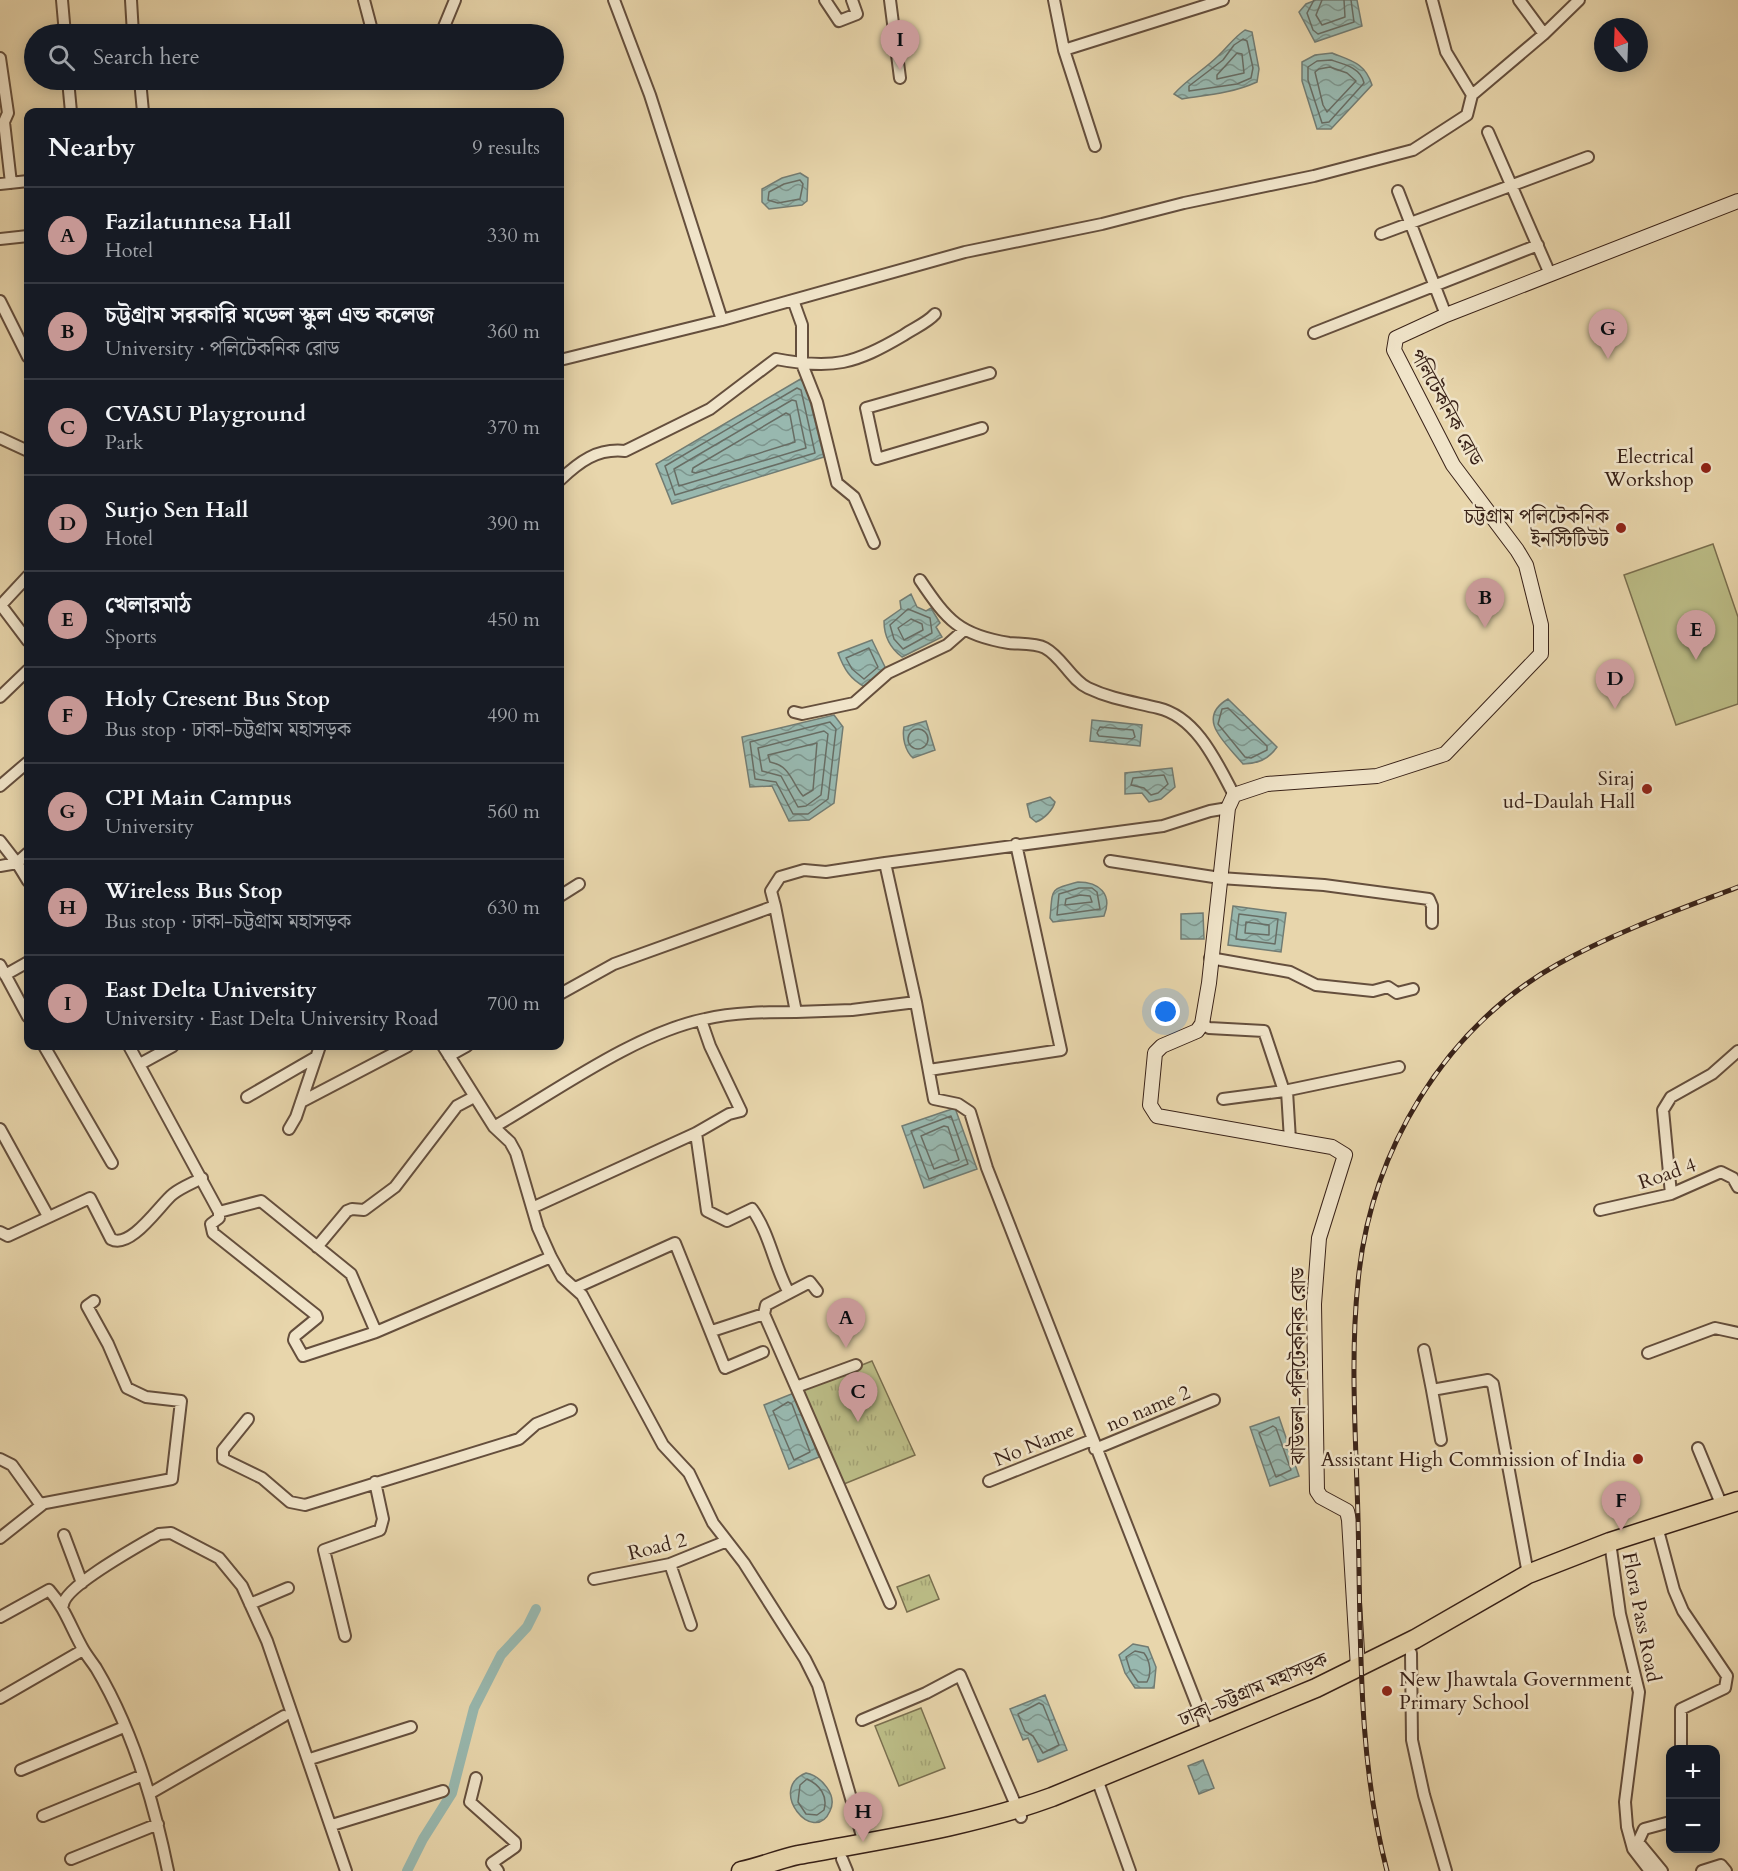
<!DOCTYPE html>
<html lang="en">
<head>
<meta charset="utf-8">
<style>
	body { margin:0; font-family:Cardo,"Noto Serif Bengali",serif; background:#20242c; color:#f1f3f6 }
	.controls { position:absolute; right:18px; bottom:18px; display:grid; overflow:hidden; border-radius:12px; box-shadow:0 3px 15px #0003 }
	.controls button { width:54px; height:54px; display:grid; place-items:center; padding:0; border:0; border-bottom:2px solid #363941; background:#171b24; color:#f1f3f6; font:30px sans-serif }
	.compass { position:absolute; left:1594px; top:18px; width:54px; height:54px; border-radius:50%; background:#171b24; box-shadow:0 3px 15px #0003; rotate:341deg }
	.you { position:absolute; left:1166px; top:1012px; width:21px; height:21px; margin:-15px; border:4px solid #fff; border-radius:50%; background:#1a73e8; box-shadow:0 0 0 9px #1a73e833 }
	.badge { display:grid; place-items:center; width:39px; height:39px; border-radius:50%; background:#c59692; color:#111; font-size:20px; font-weight:700 }
	.pin { position:absolute; translate:-50% -50px; filter:drop-shadow(0 2px 3px #0008) }
	.pin::after { content:''; position:absolute; top:32px; width:21px; height:18px; background:inherit; clip-path:polygon(0 0,100% 0,50% 100%) }
	.list { margin:0; padding:0; list-style:none }
	h2 { display:flex; justify-content:space-between; align-items:center; height:78px; margin:0; padding:0 24px; font-size:26px }
	h2 small { font-size:20px; font-weight:400; color:#9ea1a6 }
	.list li { display:grid; grid-template-columns:39px 1fr auto; gap:18px; align-items:center; box-sizing:border-box; height:96px; padding:0 24px; border-top:2px solid #363941 }
	.list b { display:block; font-size:22px; white-space:nowrap }
	.list p { margin:0; font-size:20px; white-space:nowrap; color:#9ea1a6 }
	.list em { font-size:20px; font-style:normal; color:#9ea1a6 }
	.icon { flex:none; width:33px; height:33px; fill:none; stroke:currentColor; stroke-width:2; stroke-linecap:round; stroke-linejoin:round }
	.map { position:relative; flex:none; width:1738px; height:1871px; overflow:hidden }
	.search { position:absolute; background:#171b24; box-shadow:0 3px 15px #0003; left:24px; top:24px; width:540px; height:66px; display:flex; align-items:center; gap:15px; box-sizing:border-box; padding:0 21px; border-radius:33px; color:#9ea1a6; font-size:22px }
	.panel { position:absolute; background:#171b24; box-shadow:0 3px 15px #0003; left:24px; top:108px; width:540px; height:942px; border-radius:12px }
	.map>svg:first-child { display:block }
	.green { fill:#bbbc86; stroke:#7a6f4f; stroke-width:1.5 }
	.park { fill:url(#park-tufts); stroke:#7a6f4f; stroke-width:1.5 }
	.water { fill:url(#water-waves); stroke:#727c73; stroke-width:1.5 }
	.lines { fill:none; stroke-linecap:round; stroke-linejoin:round }
	.shore { stroke:#686d64; stroke-width:1.5 }
	.canal { stroke:#98b8af; stroke-width:10 }
	.street-casing { stroke:#654f3d; stroke-width:14 }
	.secondary-casing { stroke:#392218; stroke-width:16 }
	.highway-casing { stroke:#392218; stroke-width:21 }
	.street { stroke:#f0e4c9; stroke-width:10 }
	.secondary { stroke:#f0e4c9; stroke-width:14 }
	.highway { stroke:#e8d6ac; stroke-width:18 }
	.rail-casing { stroke:#392218; stroke-width:5 }
	.rail { stroke:#f0e4c9; stroke-width:3; stroke-dasharray:9; stroke-linecap:butt }
	.poi-dot { fill:#8f2418; stroke:#f0e4c9; stroke-width:2 }
	.labels { text-anchor:middle; stroke-width:5; stroke-linejoin:round; paint-order:stroke }
	.street-label { font-size:20px; fill:#392218; stroke:#f0e4c9 }
	.poi-label { font-size:20px; fill:#392218; stroke:#f0e4c9; text-anchor:end }
</style>
</head>
<body>
<div class="map">
<svg width="1738" height="1871" viewBox="0 0 1738 1871">
	<defs>
		<pattern id="park-tufts" width="24" height="20" patternUnits="userSpaceOnUse" patternTransform="scale(1.5)"><rect width="24" height="20" fill="#bbbc86"/><path d="M3 7l-1-3M5 7V3M7 7l1-3M15 17l-1-3M17 17v-4M19 17l1-3" fill="none" stroke="#a2a173"/></pattern>
		<pattern id="water-waves" width="16" height="10" patternUnits="userSpaceOnUse" patternTransform="scale(1.5)"><rect width="16" height="10" fill="#98b8af"/><path d="M0 5q4-4 8 0t8 0" fill="none" stroke="#7d958d"/></pattern>
	</defs>
	<rect width="100%" height="100%" fill="#e8d6ac"/>
	<filter id="stains"><feTurbulence type="fractalNoise" baseFrequency=".00333" numOctaves="4"/><feColorMatrix values="0 0 0 0 .2 0 0 0 0 .09 0 0 0 0 .02 0 0 0 .5 -.17"/></filter>
	<radialGradient id="worn" r=".72"><stop offset=".6" stop-color="#630" stop-opacity="0"/><stop offset="1" stop-color="#630" stop-opacity=".3"/></radialGradient>
	<path class="green" d="M 1713,544 L 1738,617 L 1738,704 L 1676,725 L 1624,575 Z"/>
	<path class="park" d="M 872,1361 L 915,1455 L 844,1484 L 801,1389 Z
		M 929,1575 L 939,1599 L 907,1612 L 897,1587 Z
		M 921,1708 L 945,1768 L 899,1786 L 875,1726 Z"/>
	<path class="water" d="M 1316,0 L 1357,0 L 1362,26 L 1315,42 L 1299,12 L 1306,4 Z
		M 1245,30 L 1252,32 L 1259,69 L 1257,82 C 1233,93 1208,95 1182,99 L 1174,94 C 1187,79 1204,70 1218,56 C 1228,47 1233,38 1245,30 Z
		M 1332,53 C 1352,61 1365,63 1372,85 L 1331,129 L 1317,129 L 1302,81 L 1302,62 L 1315,55 Z
		M 800,173 L 808,178 L 807,201 L 802,205 L 769,209 L 762,202 L 762,189 L 782,178 Z
		M 804,377 L 824,457 L 672,504 L 656,464 Z
		M 911,594 L 917,607 L 926,611 L 931,608 L 940,623 L 936,627 L 942,637 L 902,657 C 890,648 884,637 884,621 L 901,609 L 900,601 Z
		M 872,640 L 886,669 L 865,687 C 850,679 844,669 838,653 Z
		M 1228,699 L 1277,747 C 1269,759 1257,764 1243,764 C 1227,744 1194,719 1228,699 Z
		M 834,715 L 843,727 L 834,803 L 809,820 L 789,821 L 772,786 L 750,787 L 742,737 Z
		M 1092,720 L 1142,725 L 1140,746 L 1090,741 Z
		M 926,721 L 935,750 L 913,758 C 905,751 902,737 904,727 Z
		M 1172,768 L 1175,787 L 1161,799 L 1149,802 L 1142,793 L 1125,794 L 1125,773 Z
		M 1050,797 L 1055,802 C 1053,810 1044,819 1036,822 L 1030,817 L 1027,804 Z
		M 1078,882 C 1099,882 1113,894 1104,916 L 1053,922 L 1050,918 C 1053,887 1049,890 1078,882 Z
		M 1233,906 L 1286,913 L 1281,952 L 1228,945 Z
		M 1203,913 L 1204,939 L 1181,939 L 1181,914 Z
		M 955,1108 L 977,1169 L 924,1188 L 902,1126 Z
		M 794,1393 L 819,1457 L 789,1469 L 764,1405 Z
		M 1279,1417 L 1299,1476 L 1270,1486 L 1250,1427 Z
		M 1133,1644 L 1148,1647 L 1156,1667 L 1154,1688 L 1135,1688 L 1125,1673 L 1119,1655 Z
		M 1045,1695 L 1067,1750 L 1038,1762 L 1028,1738 L 1023,1740 L 1010,1709 Z
		M 1203,1760 L 1214,1788 L 1199,1794 L 1188,1766 Z
		M 806,1773 C 821,1776 838,1795 830,1811 C 814,1847 766,1789 806,1773 Z"/>
	<g class="lines">
		<path class="shore" d="M 1314,0 L 1307,13 L 1313,30 L 1318,34 L 1354,22 L 1351,0
			M 1322,0 L 1316,15 L 1322,25 L 1345,17 L 1344,0
			M 1243,39 L 1247,41 L 1253,68 L 1251,78 L 1237,84 L 1189,91 L 1189,86 L 1223,60 L 1234,45 Z
			M 1237,53 L 1242,54 L 1244,73 L 1217,79 L 1217,75 Z
			M 1331,60 C 1344,64 1361,68 1364,83 L 1329,122 L 1322,123 L 1308,80 L 1308,67 L 1317,61 Z
			M 1330,67 L 1347,73 L 1356,81 L 1327,112 L 1323,105 L 1315,72 L 1319,69 Z
			M 800,180 L 803,184 L 800,199 L 778,203 L 768,200 L 769,192 L 784,184 Z
			M 797,388 L 801,390 L 815,453 L 675,495 L 665,466 Z
			M 792,400 L 796,401 L 806,448 L 679,486 L 674,469 Z
			M 786,413 L 790,415 L 795,442 L 696,473 L 692,472 L 693,468 Z
			M 908,609 L 930,618 L 932,633 L 903,649 L 894,639 L 890,625 Z
			M 911,619 L 922,624 L 923,630 L 904,640 L 898,628 Z
			M 869,648 L 878,667 L 864,679 L 852,669 L 846,658 Z
			M 1228,708 L 1267,746 L 1267,750 L 1251,758 L 1245,757 L 1218,724 L 1222,709 Z
			M 830,722 L 836,729 L 828,799 L 808,814 L 793,814 L 776,782 L 755,779 L 750,742 Z
			M 1100,727 L 1133,730 L 1135,737 L 1132,739 L 1099,736 L 1097,733 Z
			M908 739a10 10 0 1 1 20 0a10 10 0 1 1-20 0Z
			M 824,731 L 828,734 L 821,795 L 806,806 L 798,807 L 781,776 L 762,771 L 758,748 Z
			M 817,743 L 813,790 L 803,796 C 791,782 791,766 770,762 L 768,755 Z
			M 1164,775 L 1168,784 L 1158,793 L 1151,795 L 1144,788 L 1131,785 L 1133,778 Z
			M 1079,888 L 1092,888 L 1097,892 L 1100,909 L 1057,915 L 1059,894 Z
			M 1080,895 L 1090,896 L 1092,902 L 1065,905 L 1066,899 Z
			M 1239,914 L 1278,919 L 1275,944 L 1236,939 Z
			M 1246,922 L 1269,925 L 1269,935 L 1245,933 Z
			M 951,1116 L 968,1164 L 929,1179 L 911,1131 Z
			M 944,1126 L 948,1127 L 959,1160 L 934,1169 L 921,1136 Z
			M 788,1402 L 792,1404 L 810,1452 L 794,1460 L 773,1411 Z
			M 1273,1426 L 1276,1428 L 1291,1470 L 1276,1477 L 1259,1433 Z
			M 1135,1651 L 1144,1653 C 1150,1661 1152,1673 1147,1682 L 1138,1682 L 1130,1670 L 1126,1657 Z
			M 1039,1703 L 1043,1705 L 1059,1745 L 1043,1753 L 1033,1736 L 1025,1731 L 1018,1714 Z
			M 807,1779 C 820,1785 828,1796 824,1810 L 817,1815 L 806,1814 L 798,1802 L 800,1785 Z"/>
		<path class="canal" d="M 407,1871 L 423,1839 L 452,1793 L 474,1708 L 501,1655 L 527,1627 L 536,1609"/>
		<defs>
			<path id="street" d="M 62,0 L 65,34
				M 131,0 L 133,34
				M 364,0 L 373,34
				M 614,0 L 650,95 L 722,320
				M 825,0 L 839,21 L 857,14 L 852,0
				M 890,0 L 900,78
				M 1054,0 L 1064,50 L 1095,146
				M 1432,0 L 1446,52 L 1472,95
				M 1519,0 L 1544,34
				M 441,34 L 455,0
				M 1064,50 L 1223,0
				M 0,58 L 8,113 L 4,122 L 11,183
				M 68,80 L 71,112
				M 140,80 L 143,112
				M 1488,132 L 1550,274
				M 0,184 L 28,181
				M 1398,191 L 1446,315
				M 1381,234 L 1588,157
				M 0,239 L 28,236
				M 793,300 L 802,325 L 802,364 L 817,402 L 837,483 L 854,497 L 874,543
				M 0,301 L 28,357
				M 1314,333 L 1538,245
				M 560,360 L 722,320 L 965,252 L 1102,224 L 1184,203 L 1314,176 L 1413,150 L 1467,115 L 1472,95 L 1544,34 L 1579,0
				M 982,428 L 877,459 L 866,408 L 990,373
				M 0,438 L 28,451
				M 560,480 C 579,462 597,448 625,451 L 710,409 L 776,359 C 833,370 855,364 904,335 C 914,328 927,323 935,314
				M 920,580 C 947,620 959,635 1009,643 C 1019,644 1036,643 1045,648 C 1062,657 1071,680 1088,688 C 1111,699 1134,702 1158,708 C 1197,717 1217,763 1234,795
				M 0,604 L 28,641
				M 0,606 L 28,576
				M 0,697 L 28,670
				M 794,712 L 802,714 L 854,703 L 888,673 L 947,645 L 963,631
				M 0,786 L 28,762
				M 0,841 L 17,863 L 0,866
				M 28,853 L 17,863 L 28,881
				M 1110,861 L 1220,878 L 1324,885 L 1429,899 L 1432,906 L 1432,923
				M 560,896 L 579,884
				M 775,906 L 771,891 L 780,877 L 804,870 L 826,872 L 885,863
				M 1210,958 L 1290,972 L 1316,985 L 1373,991 L 1388,987 L 1397,993 L 1413,989
				M 0,965 L 28,1017
				M 5,975 L 28,962
				M 560,994 L 614,964 L 775,906 L 796,1012 L 852,1010 L 916,1002
				M 1202,1024 L 1209,1028 L 1264,1031 L 1284,1091
				M 44,1046 L 112,1163
				M 129,1046 L 219,1212 L 219,1218 L 211,1224 L 213,1233 L 316,1315 L 317,1318 L 295,1336 L 294,1340 L 303,1356 L 376,1332 L 551,1257
				M 443,1046 L 494,1127 L 510,1142 L 516,1153 L 538,1228 L 551,1257 L 562,1277 L 582,1295 L 663,1445 L 689,1473 L 713,1523 L 744,1563 L 805,1659 L 818,1685 L 864,1843
				M 449,1056 L 467,1046
				M 140,1064 L 173,1046
				M 929,1070 L 1061,1050 L 1016,844
				M 1287,1091 L 1290,1140
				M 247,1097 L 316,1057
				M 1223,1099 L 1284,1091 L 1399,1067
				M 301,1102 L 408,1046
				M 494,1127 C 556,1091 636,1033 705,1019 C 734,1012 767,1012 796,1012
				M 0,1129 L 48,1216
				M 289,1129 L 296,1117 L 320,1046
				M 696,1133 L 707,1211 L 727,1221 L 752,1209 C 770,1234 774,1266 789,1293
				M 1671,1194 L 1663,1110 L 1671,1097 L 1712,1074 L 1738,1051
				M 534,1207 L 696,1133 L 729,1114 L 741,1111 L 710,1046 L 701,1020
				M 1600,1210 L 1671,1194 L 1721,1172 L 1733,1178 L 1738,1187
				M 219,1212 L 261,1201 L 351,1274 L 376,1332
				M 0,1232 L 8,1236 L 90,1198 L 111,1239 C 131,1250 161,1203 173,1194 C 182,1187 193,1183 202,1178
				M 317,1247 L 347,1211 L 352,1209 L 364,1210 L 395,1187 L 457,1106 L 474,1097
				M 575,1288 L 675,1243 L 725,1368 L 763,1352
				M 817,1291 L 810,1282 L 766,1305 L 764,1314 L 796,1387 L 856,1365
				M 712,1331 L 764,1314
				M 1424,1350 L 1432,1390 L 1488,1380 L 1493,1384 L 1528,1574
				M 1648,1353 L 1715,1328 L 1738,1333
				M 796,1387 L 890,1603
				M 1432,1390 L 1441,1440
				M 248,1419 L 223,1450 L 223,1459 L 262,1478 L 290,1502 L 305,1505 L 519,1439 L 536,1424 L 571,1410
				M 1698,1448 L 1722,1506
				M 1095,1449 L 1214,1400
				M 0,1459 L 12,1465 L 40,1504 L 172,1479 L 181,1401 L 146,1397 L 127,1388 L 108,1344 L 87,1306 L 94,1301
				M 989,1481 L 1092,1440
				M 1659,1534 L 1674,1590 L 1683,1611 L 1727,1676 L 1725,1688 L 1681,1709 L 1681,1750
				M 64,1535 L 82,1583
				M 0,1538 L 43,1504
				M 1610,1542 L 1620,1614 L 1639,1692 L 1625,1802 L 1627,1827 L 1633,1849 L 1650,1871
				M 670,1564 L 691,1625
				M 594,1579 L 670,1564 L 727,1541
				M 250,1604 L 288,1588
				M 63,1605 C 65,1586 140,1545 159,1534 L 171,1533 L 219,1558 L 242,1586 L 267,1641 L 346,1871
				M 0,1617 L 49,1590 C 65,1608 71,1628 83,1649 C 87,1656 92,1662 96,1668 C 133,1730 154,1802 168,1871
				M 345,1636 L 324,1550 L 380,1530 L 383,1519 L 375,1482
				M 1411,1653 L 1412,1740 L 1424,1795 L 1446,1871
				M 0,1698 L 83,1650
				M 862,1720 L 926,1693 L 960,1675 L 1021,1817
				M 1208,1733 L 987,1168 L 970,1112 L 958,1104 L 934,1099 L 916,1002 L 885,863 L 1163,826 L 1210,811 L 1228,808
				M 310,1759 L 411,1727
				M 21,1770 L 124,1727
				M 476,1778 L 470,1802 L 515,1842 L 515,1847 L 492,1863 L 498,1871
				M 1097,1779 L 1130,1871
				M 149,1794 L 284,1716
				M 43,1816 L 143,1775
				M 332,1825 L 443,1791
				M 71,1859 L 158,1824
				M 842,1859 L 847,1871
				M 1662,1871 L 1638,1842 L 1644,1829 L 1670,1822
				M 1702,1871 L 1721,1865 L 1726,1871"/>
			<path id="secondary" d="M 1358,1668 L 1349,1520 L 1347,1511 L 1321,1497 L 1317,1491 L 1314,1304 L 1319,1238 L 1345,1155 L 1332,1147 L 1157,1116 L 1150,1105 L 1155,1053 L 1162,1046 L 1197,1031 L 1202,1024 L 1209,983 L 1228,808 L 1234,795 L 1267,784 L 1377,776 L 1445,754 L 1541,654 L 1541,625 L 1526,565 L 1517,550 L 1453,465 L 1394,350 L 1396,338 L 1446,315 L 1738,201"/>
			<path id="highway" d="M 741,1871 C 761,1867 779,1859 798,1855 C 884,1839 970,1827 1052,1797 L 1316,1688 L 1415,1639 L 1528,1574 L 1610,1542 L 1738,1501"/>
		</defs>
		<use href="#street" class="street-casing"/>
		<use href="#secondary" class="secondary-casing"/>
		<use href="#highway" class="highway-casing"/>
		<use href="#street" class="street"/>
		<use href="#secondary" class="secondary"/>
		<use href="#highway" class="highway"/>
		<defs>
			<path id="rail" d="M 1387,1871 C 1357,1756 1361,1637 1358,1518 C 1356,1440 1350,1359 1358,1282 C 1370,1152 1444,1028 1558,964 C 1615,932 1678,910 1738,887"/>
		</defs>
		<use href="#rail" class="rail-casing"/>
		<use href="#rail" class="rail"/>
	</g>
	<g class="poi-dot">
		<circle cx="1706" cy="468" r="6"/>
		<circle cx="1621" cy="528" r="6"/>
		<circle cx="1647" cy="789" r="6"/>
		<circle cx="1638" cy="1459" r="6"/>
		<circle cx="1387" cy="1691" r="6"/>
	</g>
	<g class="labels">
		<g class="street-label">
			<text transform="translate(1447 407) rotate(61)" y="7">পলিটেকনিক রোড</text>
			<text transform="translate(1667 1173) rotate(-19)" y="7">Road 4</text>
			<text transform="translate(1298 1366) rotate(-90)" y="7">ঝাউতলা-পলিটেকনিক রোড</text>
			<text transform="translate(1148 1408) rotate(-23)" y="7">no name 2</text>
			<text transform="translate(1034 1444) rotate(-22)" y="7">No Name</text>
			<text transform="translate(657 1546) rotate(-14)" y="7">Road 2</text>
			<text transform="translate(1642 1617) rotate(79)" y="7">Flora Pass Road</text>
			<text transform="translate(1253 1689) rotate(-23)" y="7">ঢাকা-চট্টগ্রাম মহাসড়ক</text>
		</g>
		<g class="poi-label">
			<text x="1694" y="463">Electrical<tspan x="1694" dy="23">Workshop</tspan></text>
			<text x="1609" y="523">চট্টগ্রাম পলিটেকনিক<tspan x="1609" dy="23">ইনস্টিটিউট</tspan></text>
			<text x="1635" y="785">Siraj<tspan x="1635" dy="23">ud-Daulah Hall</tspan></text>
			<text x="1626" y="1466">Assistant High Commission of India</text>
			<text x="1399" y="1686" text-anchor="start">New Jhawtala Government<tspan x="1399" dy="23">Primary School</tspan></text>
		</g>
	</g>
	<rect width="100%" height="100%" filter="url(#stains)"/>
	<rect width="100%" height="100%" fill="url(#worn)"/>
</svg>
<div class="controls">
<button>+</button>
<button>−</button>
</div>
<svg class="compass" viewBox="-18 -18 36 36"><path d="M0-13l5 13h-10z" fill="#e53935"/><path d="M0 13l5-13h-10z" fill="#9ea1a6"/></svg>
<div class="you"></div>
<div class="pin badge" style="left:846px;top:1348px">A</div>
<div class="pin badge" style="left:1485px;top:628px">B</div>
<div class="pin badge" style="left:858px;top:1422px">C</div>
<div class="pin badge" style="left:1615px;top:709px">D</div>
<div class="pin badge" style="left:1696px;top:660px">E</div>
<div class="pin badge" style="left:1621px;top:1531px">F</div>
<div class="pin badge" style="left:1608px;top:359px">G</div>
<div class="pin badge" style="left:863px;top:1842px">H</div>
<div class="pin badge" style="left:900px;top:70px">I</div>
<div class="search"><svg class="icon" aria-label="search" viewBox="0 0 24 24"><circle cx="10" cy="10" r="6"/><path d="M15 15l6 6"/></svg>Search here</div>
<section class="panel">
<h2>Nearby<small>9 results</small></h2>
<ul class="list">
<li><span class="badge">A</span><div><b>Fazilatunnesa Hall</b><p>Hotel</p></div><em>330 m</em></li>
<li><span class="badge">B</span><div><b>চট্টগ্রাম সরকারি মডেল স্কুল এন্ড কলেজ</b><p>University · পলিটেকনিক রোড</p></div><em>360 m</em></li>
<li><span class="badge">C</span><div><b>CVASU Playground</b><p>Park</p></div><em>370 m</em></li>
<li><span class="badge">D</span><div><b>Surjo Sen Hall</b><p>Hotel</p></div><em>390 m</em></li>
<li><span class="badge">E</span><div><b>খেলারমাঠ</b><p>Sports</p></div><em>450 m</em></li>
<li><span class="badge">F</span><div><b>Holy Cresent Bus Stop</b><p>Bus stop · ঢাকা-চট্টগ্রাম মহাসড়ক</p></div><em>490 m</em></li>
<li><span class="badge">G</span><div><b>CPI Main Campus</b><p>University</p></div><em>560 m</em></li>
<li><span class="badge">H</span><div><b>Wireless Bus Stop</b><p>Bus stop · ঢাকা-চট্টগ্রাম মহাসড়ক</p></div><em>630 m</em></li>
<li><span class="badge">I</span><div><b>East Delta University</b><p>University · East Delta University Road</p></div><em>700 m</em></li>
</ul>
</section>
</div>
</body>
</html>
